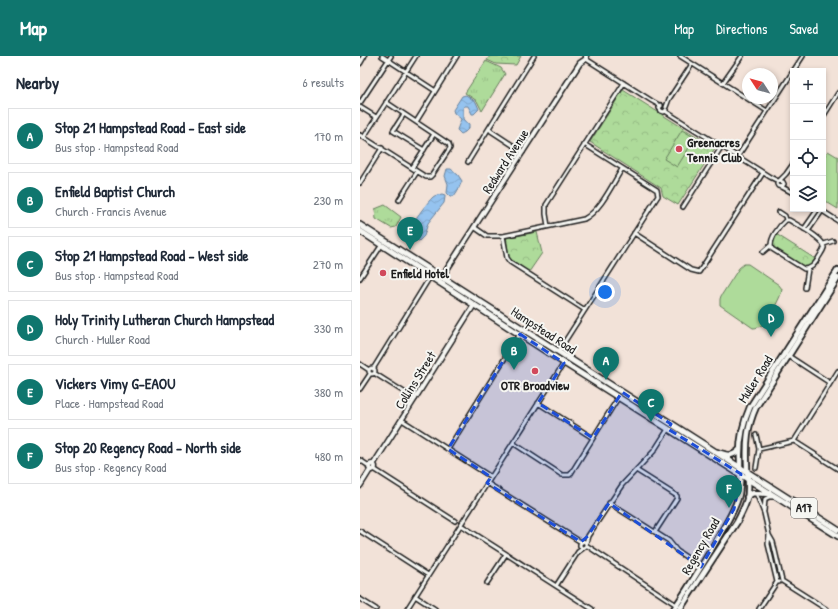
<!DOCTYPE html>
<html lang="en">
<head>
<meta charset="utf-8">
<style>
	body { margin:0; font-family:"Patrick Hand",sans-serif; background:#f2f2f3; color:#1f2937 }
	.controls { position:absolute; right:12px; top:12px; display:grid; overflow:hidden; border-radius:0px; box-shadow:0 2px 6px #0003 }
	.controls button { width:36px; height:36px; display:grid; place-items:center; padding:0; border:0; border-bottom:1px solid #e0e1e3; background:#fff; color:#1f2937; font:20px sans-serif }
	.compass { position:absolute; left:382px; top:12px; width:36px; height:36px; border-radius:50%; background:#fff; box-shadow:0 2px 6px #0003; rotate:306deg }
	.you { position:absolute; left:245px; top:236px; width:14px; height:14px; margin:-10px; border:3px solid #fff; border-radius:50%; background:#1a73e8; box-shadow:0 0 0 6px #1a73e833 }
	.badge { display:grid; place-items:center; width:26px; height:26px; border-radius:50%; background:#0f766e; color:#fff; font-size:13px; font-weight:700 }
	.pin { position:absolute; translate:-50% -33px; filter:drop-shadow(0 1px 2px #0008) }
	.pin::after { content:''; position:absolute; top:21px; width:14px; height:12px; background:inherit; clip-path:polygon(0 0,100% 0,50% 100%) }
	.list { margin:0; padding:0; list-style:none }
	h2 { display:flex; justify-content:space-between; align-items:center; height:52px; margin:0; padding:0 16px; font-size:17px }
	h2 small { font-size:13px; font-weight:400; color:#747a83 }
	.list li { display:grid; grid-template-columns:26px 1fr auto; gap:12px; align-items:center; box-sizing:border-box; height:56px; margin:0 8px 8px; padding:0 8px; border:1px solid #e0e1e3; border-radius:0px }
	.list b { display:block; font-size:15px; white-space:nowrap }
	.list p { margin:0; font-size:13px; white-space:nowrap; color:#747a83 }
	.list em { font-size:13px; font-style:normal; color:#747a83 }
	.icon { flex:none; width:22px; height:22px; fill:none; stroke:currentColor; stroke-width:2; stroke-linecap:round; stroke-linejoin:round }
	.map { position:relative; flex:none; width:478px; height:553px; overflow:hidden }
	header { display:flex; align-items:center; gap:24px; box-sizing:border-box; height:56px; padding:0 20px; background:#0f766e; color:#fff }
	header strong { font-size:19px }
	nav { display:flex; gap:22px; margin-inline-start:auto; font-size:14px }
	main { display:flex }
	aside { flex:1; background:#fff }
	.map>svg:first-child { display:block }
	.grass { fill:url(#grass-tufts); stroke:#657c5b }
	.park { fill:url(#park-crowns); stroke:#657c5b }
	.pitch { fill:#aedb9a; stroke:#657c5b }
	.water { fill:url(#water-waves); stroke:#65809b }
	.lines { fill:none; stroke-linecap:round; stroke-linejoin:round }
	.minor-casing { stroke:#1c1c1c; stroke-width:6 }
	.tertiary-casing { stroke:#1c1c1c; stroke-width:7 }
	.secondary-casing { stroke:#1c1c1c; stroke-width:8 }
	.trunk-casing { stroke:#1c1c1c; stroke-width:8 }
	.minor { stroke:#f6f6f2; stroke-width:3 }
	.tertiary { stroke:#f6f6f2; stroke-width:4 }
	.secondary { stroke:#f6f6f2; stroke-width:4.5 }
	.trunk { stroke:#f6f6f2; stroke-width:5 }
	.marked { fill:#1d4ed8; fill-opacity:0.2; stroke:#1d4ed8; stroke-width:3; stroke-dasharray:8 5; stroke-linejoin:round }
	.poi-dot { fill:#d1495b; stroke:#f6f6f2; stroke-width:1.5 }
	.labels { text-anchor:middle; stroke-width:4; stroke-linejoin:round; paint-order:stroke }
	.shield { fill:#f6f6f2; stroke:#5d5d5c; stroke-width:1 }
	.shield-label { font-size:12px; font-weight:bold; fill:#1c1c1c }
	.poi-label { font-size:13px; font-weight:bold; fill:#1c1c1c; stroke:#f6f6f2; text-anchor:start }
	.street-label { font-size:13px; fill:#1c1c1c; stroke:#f6f6f2 }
</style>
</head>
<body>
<header>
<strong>Map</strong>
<nav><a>Map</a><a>Directions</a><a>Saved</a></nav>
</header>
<main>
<aside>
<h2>Nearby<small>6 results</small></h2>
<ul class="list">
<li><span class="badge">A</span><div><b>Stop 21 Hampstead Road - East side</b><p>Bus stop · Hampstead Road</p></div><em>170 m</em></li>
<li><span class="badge">B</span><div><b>Enfield Baptist Church</b><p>Church · Francis Avenue</p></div><em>230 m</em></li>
<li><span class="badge">C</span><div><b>Stop 21 Hampstead Road - West side</b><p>Bus stop · Hampstead Road</p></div><em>270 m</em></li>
<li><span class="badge">D</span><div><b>Holy Trinity Lutheran Church Hampstead</b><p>Church · Muller Road</p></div><em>330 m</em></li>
<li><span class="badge">E</span><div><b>Vickers Vimy G-EAOU</b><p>Place · Hampstead Road</p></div><em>380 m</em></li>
<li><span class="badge">F</span><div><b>Stop 20 Regency Road - North side</b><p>Bus stop · Regency Road</p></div><em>480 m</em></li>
</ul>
</aside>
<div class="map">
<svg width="478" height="553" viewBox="0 0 478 553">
	<defs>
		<pattern id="grass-tufts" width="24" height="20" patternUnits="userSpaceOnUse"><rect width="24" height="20" fill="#aedb9a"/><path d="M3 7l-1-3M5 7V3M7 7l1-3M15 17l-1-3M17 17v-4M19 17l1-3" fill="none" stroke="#95bb84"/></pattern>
		<pattern id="park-crowns" width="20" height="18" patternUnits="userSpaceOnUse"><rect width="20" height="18" fill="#aedb9a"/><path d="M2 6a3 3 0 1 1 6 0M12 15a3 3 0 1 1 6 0" fill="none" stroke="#95bb84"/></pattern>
		<pattern id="water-waves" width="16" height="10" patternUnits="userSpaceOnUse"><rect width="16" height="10" fill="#95c3ef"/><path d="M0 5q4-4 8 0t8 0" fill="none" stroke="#80a7cc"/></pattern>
	</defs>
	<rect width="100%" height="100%" fill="#f2e2d8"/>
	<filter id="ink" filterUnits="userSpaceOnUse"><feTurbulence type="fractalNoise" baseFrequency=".025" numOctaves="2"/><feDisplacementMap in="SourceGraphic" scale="8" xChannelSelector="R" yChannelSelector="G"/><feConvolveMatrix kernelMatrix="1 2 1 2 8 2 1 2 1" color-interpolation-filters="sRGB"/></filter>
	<g filter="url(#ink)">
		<path class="grass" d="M 126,5 L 141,12 L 145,18 L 122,55 L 117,45 L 105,37 Z
			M 25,149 L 41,161 L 36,171 L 31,172 L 16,163 L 15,153 Z"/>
		<path class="park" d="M 130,0 L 161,0 L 156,9 L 136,8 L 127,4 Z
			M 263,34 L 355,92 L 318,149 L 303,140 L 301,132 L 230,86 Z
			M 177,176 L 182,197 L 169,216 L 149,202 L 146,182 Z
			M 416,178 L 457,204 L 453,210 L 444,213 L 412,193 L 411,185 Z"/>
		<path class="pitch" d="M 322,74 L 335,82 L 317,111 L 304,103 Z
			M 468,95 L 478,101 L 478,153 L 463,144 L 463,102 Z
			M 384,208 L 388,208 L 419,229 L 422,233 C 422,240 408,264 402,269 C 399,271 396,272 393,272 L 360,249 L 360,243 L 361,240 L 379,212 Z"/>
		<path class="water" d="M 106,39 L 116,46 L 119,53 L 114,58 L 112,58 L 108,50 L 104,50 L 103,52 L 103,63 L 109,68 L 109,72 L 105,76 L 101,78 L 97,74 L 101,63 L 94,57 L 93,54 L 102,40 Z
			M 87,113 L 91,113 L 98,119 L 102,125 L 98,134 L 94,140 L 90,140 L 87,137 L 88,128 L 85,120 Z
			M 82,138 L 85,139 L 85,141 L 84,147 L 68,167 L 64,180 L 59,185 L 52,183 L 47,176 C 50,170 68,145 73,141 C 75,139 79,139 82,138 Z"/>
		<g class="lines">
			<defs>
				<path id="minor" d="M 22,0 L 74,34
					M 320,0 L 407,55
					M 226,3 L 292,45 L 301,50
					M 363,27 L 382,0
					M 0,47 L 31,0
					M 301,49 L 299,52 L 301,55 L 304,56 L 306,54
					M 0,51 L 16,61
					M 306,51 L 309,43 L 332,8
					M 305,55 L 410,121 L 418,125
					M 44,58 L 33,75 L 64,94
					M 463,61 L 478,37
					M 56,66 L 97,0
					M 0,79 L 66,121 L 70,121 L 72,119 L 90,92 L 89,88 L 26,46
					M 4,81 L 56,0
					M 163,96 L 131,75 L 129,72 L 174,0
					M 378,100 L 443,0
					M 108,106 L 129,72
					M 52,112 L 74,78
					M 420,124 L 426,118 L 433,108
					M 0,127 L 22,92
					M 422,131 L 424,128 L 423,126 L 418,125 L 417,128 L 418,130 L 422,131 L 433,137
					M 39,144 L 57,116
					M 323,151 L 362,90
					M 461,154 L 478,165
					M 419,156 L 425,160 L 426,164
					M 426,164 L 429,164 C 437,169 466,183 464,192 C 463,196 459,200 458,203 C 454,209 451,213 444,213 L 412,193 C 408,184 419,170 426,164 Z
					M 188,170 L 186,158 L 186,149 L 264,27
					M 114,171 L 127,180 L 143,180 L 224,163 C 241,154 252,129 262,113
					M 444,173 L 458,153
					M 448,175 L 462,155
					M 274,177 L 331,214 L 339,216 L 403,117
					M 143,180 L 147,202 L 150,206 L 225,254
					M 464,188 L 473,185
					M 403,196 L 411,189
					M 0,222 L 21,190
					M 445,232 L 448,213
					M 198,296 L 298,140 L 297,134 L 224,88
					M 424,297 L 470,327
					M 0,308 L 9,314
					M9 315a3 3 0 1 1 6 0a3 3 0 1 1-6 0Z
					M 13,313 L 70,221
					M 14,317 L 55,343
					M 0,333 L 10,318
					M 178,347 L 233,382
					M 42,364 L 131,421
					M 434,385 L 478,413
					M 153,387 L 202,419 L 210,419 L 258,342
					M 88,393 L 160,278
					M 399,393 L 434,385 L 478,315
					M 0,404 L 9,410
					M 396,412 L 399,393 L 396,379
					M 14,413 L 95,465
					M 276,414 L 317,440 L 317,442 L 295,476
					M 127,427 L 221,486
					M 396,437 L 404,457 L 409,479 L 408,488 L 417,526
					M 249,447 L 309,485 L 317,495 L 341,511
					M 404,455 L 405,443 L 409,441 L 415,441
					M 101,469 L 232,553
					M 0,475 L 68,519
					M 409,479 L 413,486 L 422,525 L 466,553
					M 226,487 L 228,480 L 262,429 L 294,395 L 308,373
					M 226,489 L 318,550
					M 127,527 L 146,498
					M 196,530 L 218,496 L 226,490 L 226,487 L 223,485 L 220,488 L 220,490 L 222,492
					M 55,540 L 75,553
					M 0,543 L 16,553
					M 47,553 L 204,307
					M 399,553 L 417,526 L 419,526"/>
				<path id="tertiary" d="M 0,7 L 4,0
					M 82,221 L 220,7 L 226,3 L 226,0
					M9 411a3 3 0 1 1 6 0a3 3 0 1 1-6 0Z
					M 13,409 L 114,249
					M 0,430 L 10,414"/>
				<path id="secondary" d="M 357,396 C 367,399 372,402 380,393
					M 387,441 L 393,437 L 411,438
					M 314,553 C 330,529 345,505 359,480 C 366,467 376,453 379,438 C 381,427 380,416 380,405 C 379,385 382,369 390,351 L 478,214
					M 320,553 L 377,466 C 381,458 385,451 387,443 C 390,432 387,420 387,409 C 386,386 387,371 396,351 L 478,222"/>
				<path id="trunk" d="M 0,169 L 478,474
					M 0,175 L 204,307 L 478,480"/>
			</defs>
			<use href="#minor" class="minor-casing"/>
			<use href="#tertiary" class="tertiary-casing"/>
			<use href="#secondary" class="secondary-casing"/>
			<use href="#trunk" class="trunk-casing"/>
			<use href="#minor" class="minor"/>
			<use href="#tertiary" class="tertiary"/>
			<use href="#secondary" class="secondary"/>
			<use href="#trunk" class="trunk"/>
		</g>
	</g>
	<path class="marked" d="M 160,278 L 204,307 L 178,347 L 233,382 L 262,336 L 311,368 L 308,373 L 381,418 L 374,453 L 341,511 L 249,447 L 228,480 L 221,486 L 127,427 L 131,421 L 88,393 Z"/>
	<g class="poi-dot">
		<circle cx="319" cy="93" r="4"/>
		<circle cx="23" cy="217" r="4"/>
		<circle cx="175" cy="315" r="4"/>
	</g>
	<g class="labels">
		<rect class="shield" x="431" y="442" width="26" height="20" rx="3"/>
		<g class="shield-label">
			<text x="444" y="456">A17</text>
		</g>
		<g class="poi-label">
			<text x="327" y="91">Greenacres<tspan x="327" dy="15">Tennis Club</tspan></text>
			<text x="31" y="222">Enfield Hotel</text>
			<text x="175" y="334" text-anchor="middle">OTR Broadview</text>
		</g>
		<g class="street-label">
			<text transform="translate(145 105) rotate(-57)" y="5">Redward Avenue</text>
			<text transform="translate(184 274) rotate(33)" y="5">Hampstead Road</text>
			<text transform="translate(395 323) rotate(-58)" y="5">Muller Road</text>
			<text transform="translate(55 324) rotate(-58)" y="5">Collins Street</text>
			<text transform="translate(340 490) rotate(-60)" y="5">Regency Road</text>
		</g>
	</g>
</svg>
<div class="controls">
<button>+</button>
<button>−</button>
<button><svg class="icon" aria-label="locate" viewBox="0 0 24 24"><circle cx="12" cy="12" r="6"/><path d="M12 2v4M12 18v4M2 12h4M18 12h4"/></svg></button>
<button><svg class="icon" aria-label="layers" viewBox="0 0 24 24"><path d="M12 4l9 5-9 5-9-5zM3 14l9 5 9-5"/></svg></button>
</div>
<svg class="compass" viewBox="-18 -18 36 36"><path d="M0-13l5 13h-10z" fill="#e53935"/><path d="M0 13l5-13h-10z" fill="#747a83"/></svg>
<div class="you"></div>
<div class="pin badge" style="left:246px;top:324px">A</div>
<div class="pin badge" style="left:154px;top:314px">B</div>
<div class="pin badge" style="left:291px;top:366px">C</div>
<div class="pin badge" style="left:411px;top:281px">D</div>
<div class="pin badge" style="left:50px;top:194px">E</div>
<div class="pin badge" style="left:369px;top:452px">F</div>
</div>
</main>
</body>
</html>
